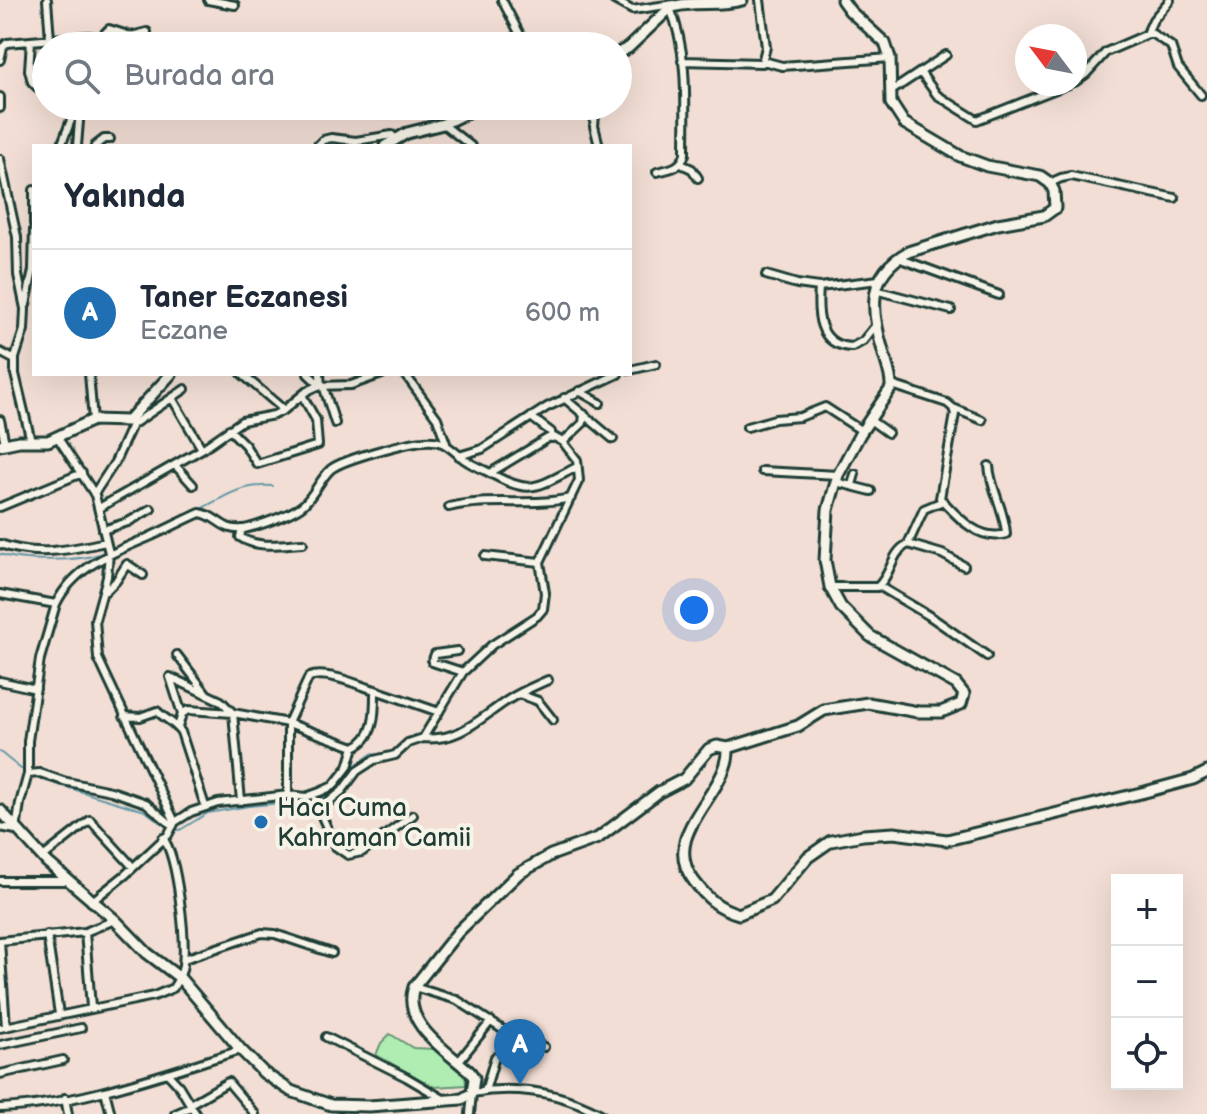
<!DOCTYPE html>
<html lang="tr">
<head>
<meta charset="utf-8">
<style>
	body { margin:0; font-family:"Balsamiq Sans",sans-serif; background:#f2f2f3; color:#1f2937 }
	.controls { position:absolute; right:24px; bottom:24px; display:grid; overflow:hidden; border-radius:0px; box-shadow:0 8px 32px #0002 }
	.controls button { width:72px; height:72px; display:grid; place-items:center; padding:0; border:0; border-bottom:2px solid #e0e1e3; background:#fff; color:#1f2937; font:40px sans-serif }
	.compass { position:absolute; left:1015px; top:24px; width:72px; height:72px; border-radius:50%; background:#fff; box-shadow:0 8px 32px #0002; rotate:302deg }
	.you { position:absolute; left:694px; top:610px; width:28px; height:28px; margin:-20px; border:6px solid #fff; border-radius:50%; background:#1a73e8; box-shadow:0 0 0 12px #1a73e833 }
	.badge { display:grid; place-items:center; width:52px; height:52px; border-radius:50%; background:#1f6fb2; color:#fff; font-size:26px; font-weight:700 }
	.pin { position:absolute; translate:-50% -66px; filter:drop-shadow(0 2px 4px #0008) }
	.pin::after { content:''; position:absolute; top:42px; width:28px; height:24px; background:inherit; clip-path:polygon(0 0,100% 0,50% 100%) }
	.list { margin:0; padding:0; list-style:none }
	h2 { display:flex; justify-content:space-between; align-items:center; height:104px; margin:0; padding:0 32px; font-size:34px }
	h2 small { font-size:26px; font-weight:400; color:#747a83 }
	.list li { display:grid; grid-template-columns:52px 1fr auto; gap:24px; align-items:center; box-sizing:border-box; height:128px; padding:0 32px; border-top:2px solid #e0e1e3 }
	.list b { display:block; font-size:30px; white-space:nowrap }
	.list p { margin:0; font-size:26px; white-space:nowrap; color:#747a83 }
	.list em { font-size:26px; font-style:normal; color:#747a83 }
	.icon { flex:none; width:44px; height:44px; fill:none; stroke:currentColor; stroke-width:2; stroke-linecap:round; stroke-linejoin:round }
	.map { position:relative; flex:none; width:1207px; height:1114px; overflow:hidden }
	.search { position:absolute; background:#fff; box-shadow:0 8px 32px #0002; left:32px; top:32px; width:600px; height:88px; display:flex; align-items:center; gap:20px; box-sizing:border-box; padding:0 28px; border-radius:44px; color:#747a83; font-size:30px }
	.panel { position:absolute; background:#fff; box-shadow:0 8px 32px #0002; left:32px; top:144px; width:600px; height:232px; border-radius:0px }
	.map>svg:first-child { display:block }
	.green { fill:#afedb3; stroke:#679574; stroke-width:2 }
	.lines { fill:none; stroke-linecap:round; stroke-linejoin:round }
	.stream { stroke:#669baa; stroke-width:2 }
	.street-casing { stroke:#1f3d34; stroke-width:12 }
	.secondary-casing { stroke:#1f3d34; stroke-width:15 }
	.street { stroke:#f7f3e8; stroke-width:6 }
	.secondary { stroke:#f7f3e8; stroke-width:9 }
	.poi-dot { fill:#1f6fb2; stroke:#f7f3e8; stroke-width:3 }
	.labels { text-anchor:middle; stroke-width:8; stroke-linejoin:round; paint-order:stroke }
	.poi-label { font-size:26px; fill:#1f3d34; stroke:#f7f3e8; text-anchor:start }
</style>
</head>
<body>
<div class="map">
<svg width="1207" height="1114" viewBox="0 0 1207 1114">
	<rect width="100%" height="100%" fill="#f2ded4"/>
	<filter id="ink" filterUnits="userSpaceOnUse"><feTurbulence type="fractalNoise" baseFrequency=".0125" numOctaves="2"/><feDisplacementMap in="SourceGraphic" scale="16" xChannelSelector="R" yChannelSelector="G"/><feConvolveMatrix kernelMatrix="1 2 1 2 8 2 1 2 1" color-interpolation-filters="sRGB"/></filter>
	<g filter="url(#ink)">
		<path class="green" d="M 390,1034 L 413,1048 L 436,1049 L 454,1062 L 465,1075 L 466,1085 L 434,1087 L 376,1055 L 381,1043 Z"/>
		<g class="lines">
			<path class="stream" d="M 193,513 C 222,499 239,483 273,486
				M 109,549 L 122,546
				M 0,554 C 22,562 83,562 104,552
				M 0,752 L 21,769
				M 33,777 L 145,811 L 168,828
				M 174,829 L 180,830 L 208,813 L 249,806 L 315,800 L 332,794 L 357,764 L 373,753"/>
			<defs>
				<path id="street" d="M 47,0 L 50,39
					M 208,0 L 235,5
					M 502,0 L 526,46
					M 614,0 L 632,10 L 674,4
					M 1170,0 L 1153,20 L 1148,31 L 1171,46 L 1178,67 L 1201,95
					M 100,38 L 109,29 L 131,36 L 147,32
					M 31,41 L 29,70 L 32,82 L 37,87 L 46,88
					M 0,60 L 3,47 L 7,43 L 89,36 L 100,38 L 105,46
					M 682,61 L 762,63 L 766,47 L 760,0
					M 763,61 L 782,66 L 890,58
					M 920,72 L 937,95 L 977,120 L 1069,84
					M 1075,82 L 1086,74 L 1106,52 L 1150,33
					M 890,92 L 946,55
					M 0,97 L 0,108
					M 596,106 L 594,126 L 599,146
					M 443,124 L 471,146
					M 61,146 L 71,120 L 82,106
					M 77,146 L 80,109
					M 95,146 L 104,139 L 110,139
					M 317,146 L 323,140 L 331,138 L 356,141 L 392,135 L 396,139
					M 0,159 L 17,237 L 18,275 L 25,309 L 24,330 L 15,358 L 15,374 L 31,441
					M 681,164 L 692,169 L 698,178
					M 657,172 C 670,169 681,168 685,154 C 685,106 689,53 670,8
					M 1050,183 L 1061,178 L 1071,176 L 1175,198
					M 34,190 L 34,224
					M 898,258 L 999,295
					M 766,275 L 797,284 L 819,287 L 879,280
					M 819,287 C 817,312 817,346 852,347 L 863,341 L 876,325
					M 875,290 L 951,310
					M 26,305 L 33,270 L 34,229
					M 0,352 L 15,360
					M 630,370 L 656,364
					M 89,374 L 93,420
					M 242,374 L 284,410
					M 308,374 L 321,386 L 320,374
					M 405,374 L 437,418 L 446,443
					M 323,385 L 335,423
					M 892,385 L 947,403 L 953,408 L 955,414 L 940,498 C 957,516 978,542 1006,534 C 1005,511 991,490 989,466
					M 579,391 L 600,403
					M 172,398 L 202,449
					M 564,398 L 613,439
					M 953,408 L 982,420
					M 531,417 L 551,432 L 552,438
					M 0,420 L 5,443
					M 870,420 L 888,433
					M 747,427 L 775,419 L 800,417 L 825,407 L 862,431
					M 229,429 L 245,445 L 257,464 L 318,445 L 316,420 L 302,395
					M 58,438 L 95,495 L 109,553 L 107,577 L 95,620 L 98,658 L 175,822
					M 563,442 L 583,423 L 584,414
					M 459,456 L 482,449 L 547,407 L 618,374
					M 175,465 L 193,485
					M 762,471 L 838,475
					M 836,482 L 871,491
					M 852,485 L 855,474
					M 94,494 L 115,462 L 132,425 L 185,389
					M 0,507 L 82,473
					M 449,507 C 490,497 531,507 571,498
					M 99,508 L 202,449 L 242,421 L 274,415 L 284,410 L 307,391 L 318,386 L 351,385 L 382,374
					M 242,529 L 240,537 C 257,549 283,544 303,543
					M 103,530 L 128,522 L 151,509
					M 0,544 C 36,557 69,550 106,542
					M 908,544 L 924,509 L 943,501
					M 485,556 L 540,562
					M 879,586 L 931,617 L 987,656
					M 830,587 L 877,587 C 892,575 890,553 908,544 L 942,554 L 964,566
					M 106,591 L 116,581 L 127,564 L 143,575
					M 0,594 L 56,604 L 40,659 L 28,741 L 28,774 L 20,803 L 16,830 L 0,827
					M 56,604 C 74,567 112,553 147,538 C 165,530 182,521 200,513 C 217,515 222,532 244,529 C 258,526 296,513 305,503 C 315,493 321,478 331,469 C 344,459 407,442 424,441 C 442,439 448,446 461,457 C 469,464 479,467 488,472 C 531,496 535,488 577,467
					M 457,651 L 435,654 L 432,662 L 463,672
					M 177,655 L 206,693
					M 170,677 L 221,701 L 233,713 L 241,801
					M 170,677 L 182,714
					M 0,681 L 36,689
					M 375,690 L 439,712
					M 519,694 L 538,701 L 553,720
					M 124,716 L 140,717 L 157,711 C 165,719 175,723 181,732 L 205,806
					M 178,727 L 182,714 L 188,710 L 233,713 L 288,723 L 354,747
					M 423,738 C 459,742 480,718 508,700 C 520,692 535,686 548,680
					M 28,774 L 40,773 L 63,781 L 111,791 L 146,803 L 173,826
					M 315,800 L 321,808 L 342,791 L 357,771 L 374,760 L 395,755 L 408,743 L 423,738 L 463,672 L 492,645 L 537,616 L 543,609 L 545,593 L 540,562 L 579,480 L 577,460 L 563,442 L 554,437 L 548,438 L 490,473
					M 317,805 L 335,846 L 348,855 L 362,852 L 413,815
					M 43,857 L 90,820 L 133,867
					M 0,881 L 68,881
					M 91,902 L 125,875 L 168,835 L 175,822 L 191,812 L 218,803 L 288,795 L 306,797 L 320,792 L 333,786 L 348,767 L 354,747 C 376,738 375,711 375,690 C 357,685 327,670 309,677 L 288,723 L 288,795
					M 85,932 L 91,1007
					M 47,935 L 59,1014
					M 0,941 L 85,932 L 115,920
					M 0,942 L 6,1027
					M 184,959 L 262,933 L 275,934 L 332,953
					M 414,987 L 457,1000 L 508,1033 L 544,1047
					M 0,1028 L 154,996 L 173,988 C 178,980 182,974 183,965 C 186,940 178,857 163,838
					M 326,1037 L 406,1077 L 445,1100
					M 0,1045 L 81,1028
					M 459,1061 L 491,1021
					M 167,1073 L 179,1086 L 196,1114
					M 0,1074 L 63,1060
					M 105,1091 L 111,1114
					M 485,1091 L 495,1057
					M 65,1098 L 68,1114
					M 190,1104 L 228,1082 L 255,1114
					M 0,1108 C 79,1105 165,1073 241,1050
					M 175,1114 L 191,1107
					M 470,1114 L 472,1093 C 517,1085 560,1092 601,1114"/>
				<path id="secondary" d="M 618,53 L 628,48 L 670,8 C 690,0 718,7 742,0
					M 385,146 L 407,133 L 443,124 L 481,106
					M 0,445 L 19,441 L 48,441 L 93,420 L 128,421 L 171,374
					M 728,748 L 798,726 L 824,710 L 836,708 L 868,703 L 918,712 L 941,712 L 961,704 L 964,694 L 956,684 L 870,636 L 841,607 L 830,587 L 825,560 L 828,510 L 838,475 L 860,434 L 891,388 C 892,376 886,363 883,351 C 871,311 866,275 908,252 L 998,224 L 1044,216 L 1055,208 L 1054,191 L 1050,183 L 1040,176 L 987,166 L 960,156 L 904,123 L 891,103 L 890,58 L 885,43 L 850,11 L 842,0
					M 0,810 L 47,862 L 115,920 L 147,953 L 180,978 L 241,1050 L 264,1073 L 291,1091 L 331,1105 L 369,1106 L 462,1099 L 472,1093 L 474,1078 L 470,1072 C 447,1051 401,1023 414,987 L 458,932 L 518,874 L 551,855 L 598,838 L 659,792 L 684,779 L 709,749 L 717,746 L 728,748 C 731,792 657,833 694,881 C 707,898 718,908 739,914 L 772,900 L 808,857 L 831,841 L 863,835 L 894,833 L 947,840 L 1145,792 L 1193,779 L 1207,772"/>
			</defs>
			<use href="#street" class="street-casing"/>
			<use href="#secondary" class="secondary-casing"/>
			<use href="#street" class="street"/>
			<use href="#secondary" class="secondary"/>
		</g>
	</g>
	<circle class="poi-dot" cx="261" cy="822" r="8"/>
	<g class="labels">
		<g class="poi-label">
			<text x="277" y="816">Hacı Cuma<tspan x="277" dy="30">Kahraman Camii</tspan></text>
		</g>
	</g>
</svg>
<div class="controls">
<button>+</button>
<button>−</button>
<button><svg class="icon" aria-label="locate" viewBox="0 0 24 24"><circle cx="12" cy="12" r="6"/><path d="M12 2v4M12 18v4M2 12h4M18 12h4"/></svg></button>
</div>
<svg class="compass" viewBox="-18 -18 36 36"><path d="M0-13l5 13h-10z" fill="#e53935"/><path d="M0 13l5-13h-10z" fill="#747a83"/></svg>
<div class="you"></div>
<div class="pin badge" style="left:520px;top:1085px">A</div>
<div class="search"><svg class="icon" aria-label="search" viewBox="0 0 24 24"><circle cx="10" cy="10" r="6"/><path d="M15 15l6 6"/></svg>Burada ara</div>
<section class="panel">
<h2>Yakında<small></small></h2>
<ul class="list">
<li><span class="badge">A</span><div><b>Taner Eczanesi</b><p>Eczane</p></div><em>600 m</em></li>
</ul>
</section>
</div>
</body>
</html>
